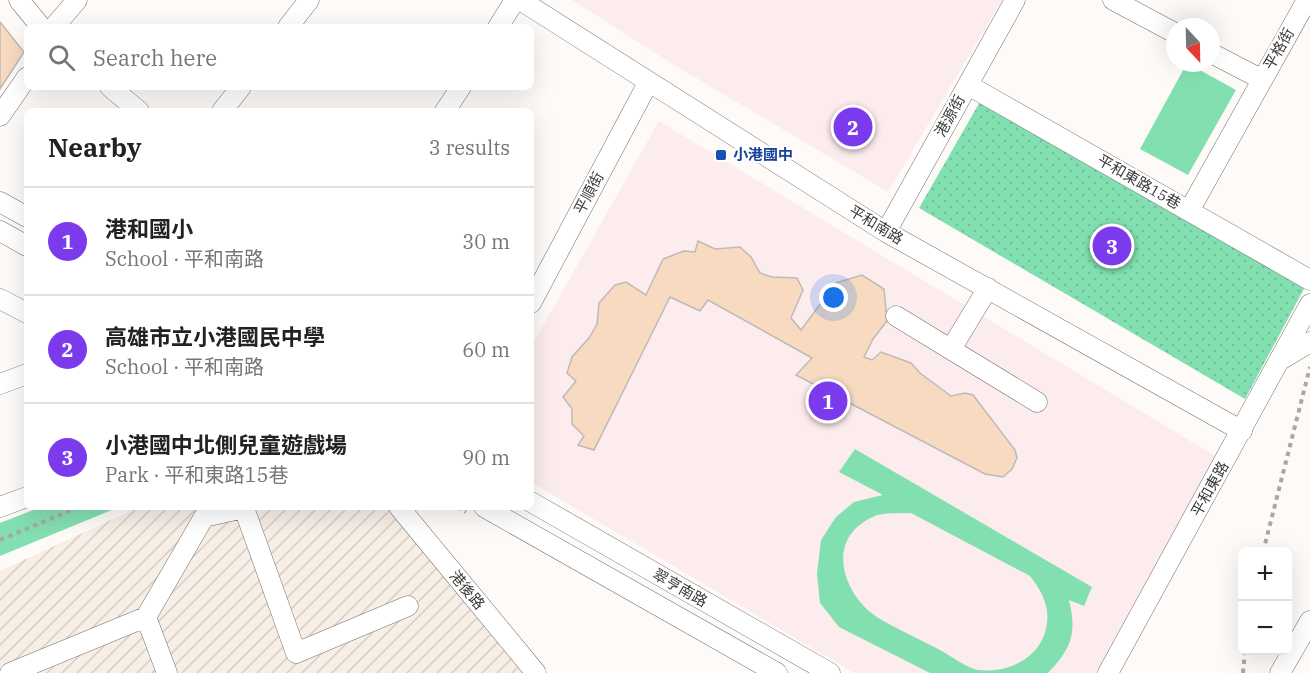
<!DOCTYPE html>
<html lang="en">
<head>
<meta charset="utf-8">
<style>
	body { margin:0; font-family:"IBM Plex Serif","Noto Sans TC",serif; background:#f2f2f2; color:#222 }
	.controls { position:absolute; right:18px; bottom:18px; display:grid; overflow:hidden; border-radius:9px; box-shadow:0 6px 24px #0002 }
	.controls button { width:54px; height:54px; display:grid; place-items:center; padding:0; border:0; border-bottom:2px solid #e0e0e0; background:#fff; color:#222; font:30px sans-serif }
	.compass { position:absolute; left:1166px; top:18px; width:54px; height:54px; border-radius:50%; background:#fff; box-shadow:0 6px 24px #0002; rotate:158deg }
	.you { position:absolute; left:834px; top:298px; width:21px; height:21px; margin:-15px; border:4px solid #fff; border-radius:50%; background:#1a73e8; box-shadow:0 0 0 9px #1a73e833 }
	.badge { display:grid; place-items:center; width:39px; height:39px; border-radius:50%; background:#7c3aed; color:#fff; font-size:20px; font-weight:700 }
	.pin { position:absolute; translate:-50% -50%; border:3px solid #fff; box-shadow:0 2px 6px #0006 }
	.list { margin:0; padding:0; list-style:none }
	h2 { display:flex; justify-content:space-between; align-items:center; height:78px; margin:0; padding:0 24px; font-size:26px }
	h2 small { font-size:20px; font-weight:400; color:#767676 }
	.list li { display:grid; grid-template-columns:39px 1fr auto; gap:18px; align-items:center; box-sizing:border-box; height:108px; padding:0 24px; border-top:2px solid #e0e0e0 }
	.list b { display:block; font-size:22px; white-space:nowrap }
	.list p { margin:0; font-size:20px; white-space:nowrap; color:#767676 }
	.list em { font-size:20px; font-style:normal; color:#767676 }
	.icon { flex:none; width:33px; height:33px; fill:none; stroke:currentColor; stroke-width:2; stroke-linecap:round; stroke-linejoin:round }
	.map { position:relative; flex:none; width:1310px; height:673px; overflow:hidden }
	.search { position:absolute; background:#fff; box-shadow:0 6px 24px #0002; left:24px; top:24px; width:510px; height:66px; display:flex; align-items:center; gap:15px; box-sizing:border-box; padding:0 21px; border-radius:9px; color:#767676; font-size:22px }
	.panel { position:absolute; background:#fff; box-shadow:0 6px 24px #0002; left:24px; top:108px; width:510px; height:402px; border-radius:9px }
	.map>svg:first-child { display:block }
	.industrial { fill:url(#industrial-furrows) }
	.education { fill:#fdecee }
	.grass { fill:#82dfb0; fill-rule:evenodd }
	.park { fill:url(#park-dots) }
	.building { fill:#f7dabf; stroke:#bdbab8; stroke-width:1.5 }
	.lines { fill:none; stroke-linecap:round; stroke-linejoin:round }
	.minor-casing { stroke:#747270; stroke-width:21 }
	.path { stroke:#a9a7a5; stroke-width:4; stroke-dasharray:4.5 4.5; stroke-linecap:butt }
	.minor { stroke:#fff; stroke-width:20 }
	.transit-dot { fill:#1a4fb4; stroke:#fff; stroke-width:2 }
	.labels { text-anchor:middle; stroke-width:4.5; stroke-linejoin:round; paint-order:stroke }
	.street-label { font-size:15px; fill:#3b3a39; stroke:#fff }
	.transit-label { font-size:15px; font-weight:bold; fill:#164399; stroke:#fff; text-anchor:start }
</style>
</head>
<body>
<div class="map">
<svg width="1310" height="673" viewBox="0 0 1310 673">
	<defs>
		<pattern id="industrial-furrows" width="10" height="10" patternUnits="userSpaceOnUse" patternTransform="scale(1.5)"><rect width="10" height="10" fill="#f7eee6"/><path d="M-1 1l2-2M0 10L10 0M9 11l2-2" fill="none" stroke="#d5cdc6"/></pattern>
		<pattern id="park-dots" width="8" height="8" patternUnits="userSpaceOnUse" patternTransform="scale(1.5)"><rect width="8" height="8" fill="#82dfb0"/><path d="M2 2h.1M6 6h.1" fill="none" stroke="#71c098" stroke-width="1.8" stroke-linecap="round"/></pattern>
	</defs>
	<rect width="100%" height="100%" fill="#fdfaf8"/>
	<path class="industrial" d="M 139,507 L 403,507 L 531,673 L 0,673 L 0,571 Z"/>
	<path class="education" d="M 572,0 L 1002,0 L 888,192 L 671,63 Z
		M 659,121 L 1215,456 L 1104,673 L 854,673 L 531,482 L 531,347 Z"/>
	<path class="grass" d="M 1187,63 L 1236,90 L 1188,175 L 1140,149 Z
		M 855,449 L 1092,587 L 1084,606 L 1069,600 C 1077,633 1072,648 1048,673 L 930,673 L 839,627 L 820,603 L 817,574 L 821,540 L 836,517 L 854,502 L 883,495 L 839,472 ZM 911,513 L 1030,576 C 1045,595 1053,614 1043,638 C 1032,662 1004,673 978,670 C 966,668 950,655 938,649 C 920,639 885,624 870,612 C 838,583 829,535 875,516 C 885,512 900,514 911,513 Z
		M 41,507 L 119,507 L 0,556 L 0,523 Z"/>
	<path class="park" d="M 981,100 L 1306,285 L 1245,399 L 919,208 Z"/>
	<path class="building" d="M 0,22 L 24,52 L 0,89 Z
		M 698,241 L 715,249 L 740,247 L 751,257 L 760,273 L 772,277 L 797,278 L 803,290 L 791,318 L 801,330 L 836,283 L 862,275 L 884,289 L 887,321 L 873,339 L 864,357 L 872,360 L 881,352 L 911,363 L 920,373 L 951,396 L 965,393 L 973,395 L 1015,450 L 1017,458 L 1012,469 L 1003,477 L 985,474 L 796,375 L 812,358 L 708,300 L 700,311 L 670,297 L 594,450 L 578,445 L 584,436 L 572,424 L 572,409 L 563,397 L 576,381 L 567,373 L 572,357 L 589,338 L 597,324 L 599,303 L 615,285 L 626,282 L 646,295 L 663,259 L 684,251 L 695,252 Z"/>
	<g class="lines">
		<defs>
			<path id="minor" d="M 19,0 L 41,27
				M 520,0 L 886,232 L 1242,431
				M 1113,0 L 1175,33
				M 54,27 L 77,0
				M 288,27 L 309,0
				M 498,27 L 515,0
				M 1211,53 L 1261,79
				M 968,85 L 1310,280
				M 110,87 L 139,111
				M 222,111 L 241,87
				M 445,111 L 461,87
				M 0,116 L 27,77
				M 0,202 L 27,217
				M 1189,211 L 1307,0
				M 0,231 L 27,246
				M 886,232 L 1015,0
				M 0,299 L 27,313
				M 531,303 L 648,83
				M 896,316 L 1037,402
				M 951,349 L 988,288
				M 1282,359 L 1310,342
				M 0,384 L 27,374
				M 531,502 L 830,673
				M 0,507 L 27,497
				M 399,507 L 536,673
				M 484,507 L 777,673
				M 146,617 L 204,517 L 244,508 L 296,653 L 408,606
				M 10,673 L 146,617 L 167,673
				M 1108,673 L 1310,304
				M 1280,673 L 1310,621"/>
		</defs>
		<use href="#minor" class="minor-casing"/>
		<path class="path" d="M 457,507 L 466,512
			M 0,540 L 79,507
			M 1263,552 L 1310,367
			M 1243,673 L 1245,650"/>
		<use href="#minor" class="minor"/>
	</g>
	<rect class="transit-dot" x="715" y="149" width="12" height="12" rx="3"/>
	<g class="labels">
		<g class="street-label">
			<text transform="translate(1279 49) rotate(-60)" y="5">平格街</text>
			<text transform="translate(950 116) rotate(-61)" y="5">港源街</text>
			<text transform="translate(1139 182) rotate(30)" y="5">平和東路15巷</text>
			<text transform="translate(589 193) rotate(-62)" y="5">平順街</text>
			<text transform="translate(876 225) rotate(31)" y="5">平和南路</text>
			<text transform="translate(1210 489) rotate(-61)" y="5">平和東路</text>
			<text transform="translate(680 588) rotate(30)" y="5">翠亨南路</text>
			<text transform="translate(467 590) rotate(50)" y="5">港後路</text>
		</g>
		<g class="transit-label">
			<text x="733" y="160">小港國中</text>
		</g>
	</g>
</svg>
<div class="controls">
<button>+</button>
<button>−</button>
</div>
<svg class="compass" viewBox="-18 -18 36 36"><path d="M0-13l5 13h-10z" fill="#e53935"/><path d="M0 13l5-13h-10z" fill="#767676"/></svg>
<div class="you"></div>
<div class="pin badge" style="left:828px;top:401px">1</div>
<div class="pin badge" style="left:853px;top:127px">2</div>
<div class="pin badge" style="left:1112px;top:246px">3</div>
<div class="search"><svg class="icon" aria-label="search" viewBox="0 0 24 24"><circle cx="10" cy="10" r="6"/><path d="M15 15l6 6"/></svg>Search here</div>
<section class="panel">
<h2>Nearby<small>3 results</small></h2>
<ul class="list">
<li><span class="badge">1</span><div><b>港和國小</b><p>School · 平和南路</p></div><em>30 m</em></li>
<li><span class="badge">2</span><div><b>高雄市立小港國民中學</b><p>School · 平和南路</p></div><em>60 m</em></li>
<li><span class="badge">3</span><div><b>小港國中北側兒童遊戲場</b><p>Park · 平和東路15巷</p></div><em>90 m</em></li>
</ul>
</section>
</div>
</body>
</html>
